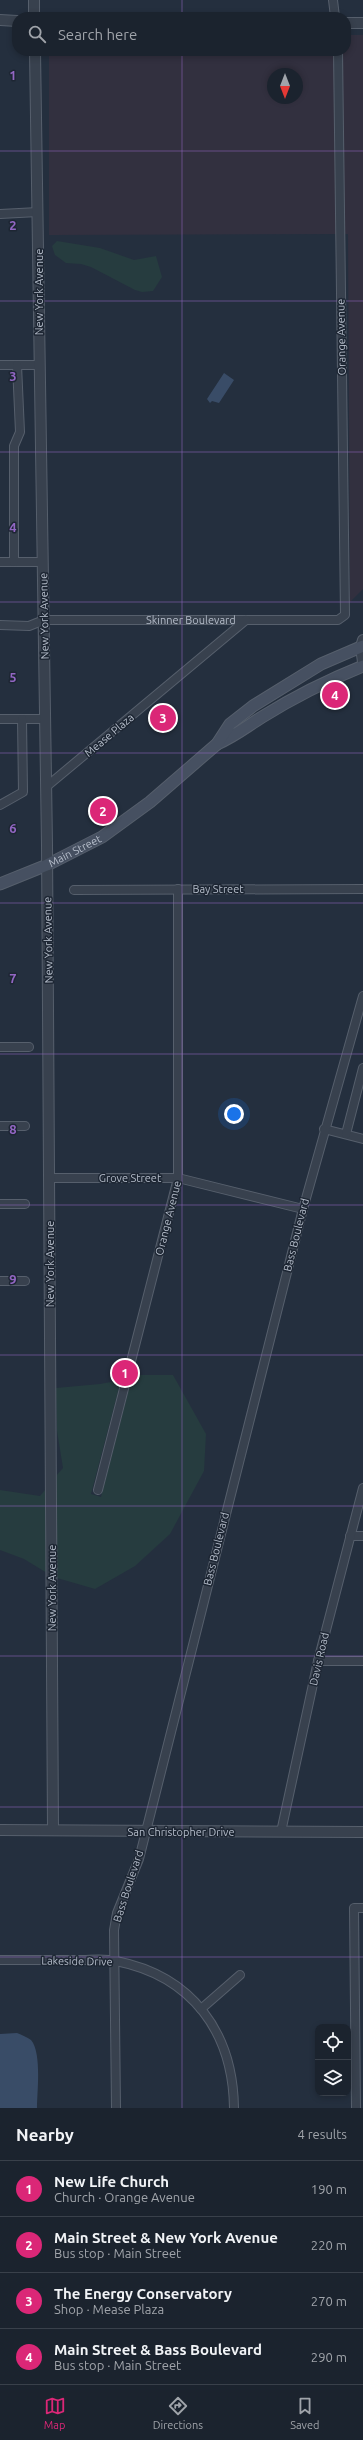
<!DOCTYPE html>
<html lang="en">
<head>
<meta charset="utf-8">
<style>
	body { margin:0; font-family:Ubuntu,sans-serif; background:#282f3a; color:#f1f3f6 }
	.controls { position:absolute; right:12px; bottom:12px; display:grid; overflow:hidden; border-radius:8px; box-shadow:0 2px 6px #0003 }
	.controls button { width:36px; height:36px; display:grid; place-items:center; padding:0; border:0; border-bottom:1px solid #39404a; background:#1b232e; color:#f1f3f6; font:20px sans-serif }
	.compass { position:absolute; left:267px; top:68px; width:36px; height:36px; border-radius:50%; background:#1b232e; box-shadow:0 2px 6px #0003; rotate:180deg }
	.you { position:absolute; left:234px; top:1114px; width:14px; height:14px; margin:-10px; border:3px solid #fff; border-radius:50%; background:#1a73e8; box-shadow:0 0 0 6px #1a73e833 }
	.badge { display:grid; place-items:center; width:26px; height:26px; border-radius:50%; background:#db2777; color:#fff; font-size:13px; font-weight:700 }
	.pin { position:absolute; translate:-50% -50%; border:2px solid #fff; box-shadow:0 1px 4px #0006 }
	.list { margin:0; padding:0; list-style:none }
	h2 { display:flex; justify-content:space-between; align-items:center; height:52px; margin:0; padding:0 16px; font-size:17px }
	h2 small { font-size:13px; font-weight:400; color:#a0a4aa }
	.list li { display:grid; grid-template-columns:26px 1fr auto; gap:12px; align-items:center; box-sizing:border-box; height:56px; padding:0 16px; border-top:1px solid #39404a }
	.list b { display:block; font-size:15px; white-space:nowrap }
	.list p { margin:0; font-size:13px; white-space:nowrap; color:#a0a4aa }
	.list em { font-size:13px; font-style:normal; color:#a0a4aa }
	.icon { flex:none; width:22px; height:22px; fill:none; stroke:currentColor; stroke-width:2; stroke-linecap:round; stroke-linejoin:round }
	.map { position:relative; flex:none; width:363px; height:2108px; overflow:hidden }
	.search { position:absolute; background:#1b232e; box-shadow:0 2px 6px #0003; left:12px; right:12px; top:12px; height:44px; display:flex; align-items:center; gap:10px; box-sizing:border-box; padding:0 14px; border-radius:16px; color:#a0a4aa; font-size:15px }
	.sheet { height:276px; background:#1b232e }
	nav { display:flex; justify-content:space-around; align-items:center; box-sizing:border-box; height:56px; border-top:1px solid #39404a; background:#1b232e; font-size:11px; color:#a0a4aa }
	nav a { display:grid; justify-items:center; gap:2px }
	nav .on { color:#db2777 }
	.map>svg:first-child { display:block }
	.medical { fill:#32303f; fill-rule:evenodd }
	.green { fill:#263c3f }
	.water { fill:#394c67 }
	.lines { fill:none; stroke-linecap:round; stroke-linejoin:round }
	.minor-casing { stroke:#565f6c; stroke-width:10 }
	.tertiary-casing { stroke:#565f6c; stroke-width:12 }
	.secondary-casing { stroke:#565f6c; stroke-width:13 }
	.minor { stroke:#38414e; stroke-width:8 }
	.tertiary { stroke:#38414e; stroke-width:10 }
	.secondary { stroke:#465061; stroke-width:11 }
	.grid { fill:none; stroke:#9266c3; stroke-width:1; stroke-opacity:0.55 }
	.labels { text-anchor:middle; stroke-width:3; stroke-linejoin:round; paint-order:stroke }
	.street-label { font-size:11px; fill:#b4bcc9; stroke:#1d2633 }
	.grid-label { font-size:13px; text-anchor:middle; font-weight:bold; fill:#9266c3; stroke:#1d2633; stroke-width:3; stroke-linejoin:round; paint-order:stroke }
</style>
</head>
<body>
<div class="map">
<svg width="363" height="2108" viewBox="0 0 363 2108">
	<rect width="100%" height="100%" fill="#242f3e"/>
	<path class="medical" d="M 346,35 L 363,35 L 363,589 L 350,602 L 348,234 L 49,235 L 49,51 L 346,51 ZM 273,74 L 297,74 L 297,98 L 273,98 Z"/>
	<path class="green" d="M 57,241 L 100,248 L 134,260 L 156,256 L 162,277 L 153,291 L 142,292 L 135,290 L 91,267 L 81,264 L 66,263 L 55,255 L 52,246 Z
		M 141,1375 L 173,1375 L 206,1434 L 204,1471 L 170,1534 L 135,1566 L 95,1589 L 57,1578 L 56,1476 L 63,1468 L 57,1431 L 56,1388 L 100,1384 L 121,1380 L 91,1494 L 101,1497 L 132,1377 Z
		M 46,1489 L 47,1573 L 24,1559 L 0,1550 L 0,1490 L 40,1496 Z"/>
	<path class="water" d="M 224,373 L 234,380 L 219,403 L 212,401 L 210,403 L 207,399 Z
		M 17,2033 C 22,2035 27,2037 31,2040 C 42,2053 37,2092 37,2108 L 0,2108 L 0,2034 Z"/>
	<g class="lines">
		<defs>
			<g id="minor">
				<path d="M 333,0 L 335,17"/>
				<path d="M 0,214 L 38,212"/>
				<path d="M 0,365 L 40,365"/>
				<path d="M 0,562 L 43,562"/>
				<path d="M 14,562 L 14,446 L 20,432 L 17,365"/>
				<path id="s1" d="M 0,625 L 29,626 L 44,620 L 338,620 L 345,615 L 338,51"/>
				<path d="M 0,719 L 45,719"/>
				<path d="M 46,787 L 246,620"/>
				<path d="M 0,805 L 23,792 L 22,719"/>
				<path d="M 74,890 L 363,889"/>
				<path d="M 0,1047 L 29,1047"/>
				<path d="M 0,1126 L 25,1126"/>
				<path d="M 324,1129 L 363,1139"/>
				<path d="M 346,1134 L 363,1068"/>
				<path d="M 50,1178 L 178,1178 L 303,1209"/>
				<path d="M 0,1204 L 25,1204"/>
				<path d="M 0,1281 L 25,1281"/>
				<path d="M 98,1490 L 178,1178 L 178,889"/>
				<path d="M 350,1536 L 363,1536"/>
				<path d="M 318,1661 L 363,1661"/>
				<path d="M 281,1832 L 318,1661 L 363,1488"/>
				<path d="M 0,1960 C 26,1960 53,1960 79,1960 C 91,1960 104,1958 116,1961 C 192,1976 233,2032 234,2108"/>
				<path d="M 201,2009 L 240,1975"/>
				<path d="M 116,2108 L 114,1930 L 117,1913 L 139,1859 L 303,1209 L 363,996"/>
				<path d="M 356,2108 L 354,1908 L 363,1908"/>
			</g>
			<path id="tertiary" d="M 34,0 L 34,17
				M 0,20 L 17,21
				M 346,23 L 363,23
				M 35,51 L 47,845 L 53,1830
				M 363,640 L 361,647 L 363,662
				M 0,1830 L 363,1832"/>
			<g id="secondary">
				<path d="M 217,744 C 235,736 246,727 262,717 C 294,697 328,680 363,666"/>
				<path id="s2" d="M 0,884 L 47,865 L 102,837 L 150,802 L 217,744 L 230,724 L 253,706 L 321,664 L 363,646"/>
			</g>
		</defs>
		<use href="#minor" class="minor-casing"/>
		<use href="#tertiary" class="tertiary-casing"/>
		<use href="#secondary" class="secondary-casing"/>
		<use href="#minor" class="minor"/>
		<use href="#tertiary" class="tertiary"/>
		<use href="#secondary" class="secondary"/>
	</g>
	<path class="grid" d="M 182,0 L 182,17M 182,51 L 182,2108M 0,151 L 363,151M 0,301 L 363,301M 0,452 L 363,452M 0,602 L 363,602M 0,753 L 363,753M 0,903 L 363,903M 0,1054 L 363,1054M 0,1205 L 363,1205M 0,1355 L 363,1355M 0,1506 L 363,1506M 0,1656 L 363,1656M 0,1807 L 363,1807M 0,1957 L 363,1957"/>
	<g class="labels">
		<g class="street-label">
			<text transform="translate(39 292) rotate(-90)" y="4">New York Avenue</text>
			<text transform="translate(341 337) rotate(-91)" y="4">Orange Avenue</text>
			<text transform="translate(44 616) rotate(-91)" y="4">New York Avenue</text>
			<text dy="4" stroke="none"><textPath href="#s1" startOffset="192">Skinner Boulevard</textPath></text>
			<text transform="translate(109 735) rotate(-40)" y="4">Mease Plaza</text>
			<text dy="4" stroke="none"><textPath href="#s2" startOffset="82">Main Street</textPath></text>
			<text x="218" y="893">Bay Street</text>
			<text transform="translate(48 940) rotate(-91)" y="4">New York Avenue</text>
			<text x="130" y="1182">Grove Street</text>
			<text transform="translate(168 1218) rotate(-76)" y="4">Orange Avenue</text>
			<text transform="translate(296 1235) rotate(-76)" y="4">Bass Boulevard</text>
			<text transform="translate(50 1264) rotate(-90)" y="4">New York Avenue</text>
			<text transform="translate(216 1549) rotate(-76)" y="4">Bass Boulevard</text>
			<text transform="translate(52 1588) rotate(-90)" y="4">New York Avenue</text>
			<text transform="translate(319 1659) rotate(-77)" y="4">Davis Road</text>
			<text x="181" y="1836">San Christopher Drive</text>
			<text transform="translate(128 1886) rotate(-72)" y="4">Bass Boulevard</text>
			<text transform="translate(77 1961) rotate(1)" y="4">Lakeside Drive</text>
		</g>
	</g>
	<g class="grid-label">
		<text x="13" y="80">1</text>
		<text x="13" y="230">2</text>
		<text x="13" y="381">3</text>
		<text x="13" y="532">4</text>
		<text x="13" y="682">5</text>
		<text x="13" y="833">6</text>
		<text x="13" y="983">7</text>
		<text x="13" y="1134">8</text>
		<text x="13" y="1284">9</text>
	</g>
</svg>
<div class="controls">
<button><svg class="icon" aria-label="locate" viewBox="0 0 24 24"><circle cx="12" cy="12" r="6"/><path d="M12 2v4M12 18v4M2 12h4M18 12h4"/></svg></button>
<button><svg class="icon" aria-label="layers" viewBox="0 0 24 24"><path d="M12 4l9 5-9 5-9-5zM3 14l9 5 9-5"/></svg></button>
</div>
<svg class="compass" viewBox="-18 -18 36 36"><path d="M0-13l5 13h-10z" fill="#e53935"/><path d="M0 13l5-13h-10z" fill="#a0a4aa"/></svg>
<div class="you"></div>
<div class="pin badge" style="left:125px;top:1373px">1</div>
<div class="pin badge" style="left:103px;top:811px">2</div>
<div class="pin badge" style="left:163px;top:718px">3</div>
<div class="pin badge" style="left:335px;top:695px">4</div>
<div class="search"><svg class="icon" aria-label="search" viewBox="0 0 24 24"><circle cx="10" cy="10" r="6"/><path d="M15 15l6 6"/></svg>Search here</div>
</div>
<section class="sheet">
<h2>Nearby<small>4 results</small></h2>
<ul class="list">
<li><span class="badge">1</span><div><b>New Life Church</b><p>Church · Orange Avenue</p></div><em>190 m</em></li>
<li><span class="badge">2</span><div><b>Main Street &amp; New York Avenue</b><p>Bus stop · Main Street</p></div><em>220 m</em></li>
<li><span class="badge">3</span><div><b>The Energy Conservatory</b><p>Shop · Mease Plaza</p></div><em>270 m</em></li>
<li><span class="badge">4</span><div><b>Main Street &amp; Bass Boulevard</b><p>Bus stop · Main Street</p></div><em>290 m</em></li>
</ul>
</section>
<nav>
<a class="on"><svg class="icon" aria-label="map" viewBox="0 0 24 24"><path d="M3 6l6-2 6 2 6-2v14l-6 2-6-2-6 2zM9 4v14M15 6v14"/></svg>Map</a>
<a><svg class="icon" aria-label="directions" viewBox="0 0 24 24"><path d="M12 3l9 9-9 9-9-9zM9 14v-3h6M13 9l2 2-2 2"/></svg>Directions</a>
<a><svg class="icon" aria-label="saved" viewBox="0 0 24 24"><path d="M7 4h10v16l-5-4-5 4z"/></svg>Saved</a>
</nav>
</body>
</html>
